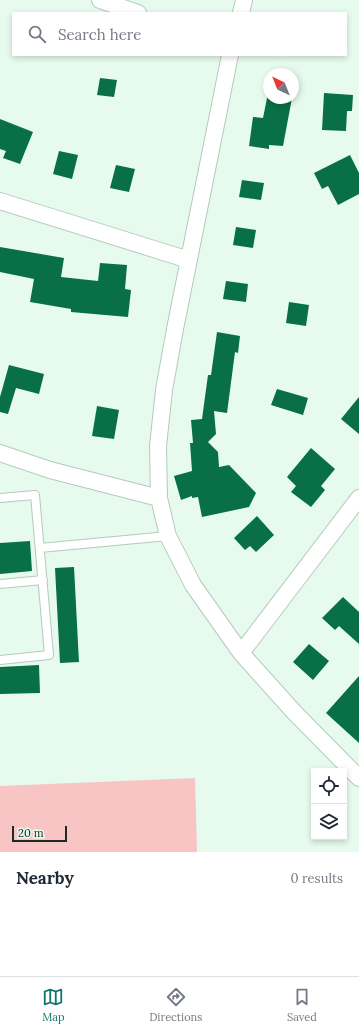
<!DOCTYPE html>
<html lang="en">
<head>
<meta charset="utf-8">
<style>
	body { margin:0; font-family:Lora,serif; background:#f6f6f7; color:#1f2937 }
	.controls { position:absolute; right:12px; bottom:12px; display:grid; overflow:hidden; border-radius:0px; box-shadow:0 2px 6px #0003 }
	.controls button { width:36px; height:36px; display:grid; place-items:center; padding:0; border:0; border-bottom:1px solid #e0e1e3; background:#fff; color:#1f2937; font:20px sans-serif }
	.compass { position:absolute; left:263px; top:68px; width:36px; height:36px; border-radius:50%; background:#fff; box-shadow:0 2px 6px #0003; rotate:317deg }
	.scale { position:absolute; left:12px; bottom:10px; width:55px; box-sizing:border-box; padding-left:4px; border:2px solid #202824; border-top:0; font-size:11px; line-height:14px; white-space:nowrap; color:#202824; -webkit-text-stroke:3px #e6fbee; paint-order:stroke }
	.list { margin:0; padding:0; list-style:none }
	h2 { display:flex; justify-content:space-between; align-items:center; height:52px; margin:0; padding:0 16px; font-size:17px }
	h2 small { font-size:13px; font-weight:400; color:#747a83 }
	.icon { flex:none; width:22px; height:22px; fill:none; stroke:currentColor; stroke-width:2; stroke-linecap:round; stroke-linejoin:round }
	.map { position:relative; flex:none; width:359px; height:852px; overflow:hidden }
	.search { position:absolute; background:#fff; box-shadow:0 2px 6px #0003; left:12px; right:12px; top:12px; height:44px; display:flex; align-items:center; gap:10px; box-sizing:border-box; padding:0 14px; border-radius:0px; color:#747a83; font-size:15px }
	.sheet { height:124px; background:#fff }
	nav { display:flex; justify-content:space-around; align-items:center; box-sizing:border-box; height:56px; border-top:1px solid #e0e1e3; background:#fff; font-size:11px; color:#747a83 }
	nav a { display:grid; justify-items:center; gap:2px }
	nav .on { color:#0f766e }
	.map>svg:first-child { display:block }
	.green { fill:#f8c5c4 }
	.building { fill:#086f47 }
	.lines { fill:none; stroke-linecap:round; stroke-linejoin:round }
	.service-casing { stroke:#b5cabd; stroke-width:10 }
	.minor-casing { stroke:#b5cabd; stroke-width:18 }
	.service { stroke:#fff; stroke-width:8 }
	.minor { stroke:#fff; stroke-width:16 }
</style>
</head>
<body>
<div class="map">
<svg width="359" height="852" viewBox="0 0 359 852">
	<rect width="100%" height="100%" fill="#e6fbee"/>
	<path class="green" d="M 195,778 L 197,852 L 0,852 L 0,786 Z"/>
	<path class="building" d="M 100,78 L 117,80 L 114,97 L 97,95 Z
		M 268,93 L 269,93 L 269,98 L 292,98 L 283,146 L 269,145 L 269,149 L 249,146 L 253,117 L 263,118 Z
		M 324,93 L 353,95 L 352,111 L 347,111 L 346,131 L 322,130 Z
		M 0,119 L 33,132 L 20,164 L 3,158 L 6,151 L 0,149 Z
		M 59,151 L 78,155 L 72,179 L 53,174 Z
		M 350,155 L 359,173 L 359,194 L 338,205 L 328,186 L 322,189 L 314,173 Z
		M 116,165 L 135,169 L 129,192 L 110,188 Z
		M 242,180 L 264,183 L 261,200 L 239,197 Z
		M 236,227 L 256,230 L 253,248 L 233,245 Z
		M 0,247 L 64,258 L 61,277 L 98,281 L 100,263 L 127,265 L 125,289 L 131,290 L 128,317 L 71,312 L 71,309 L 30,302 L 34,279 L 0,272 Z
		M 226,281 L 248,284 L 246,302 L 223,299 Z
		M 289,302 L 309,305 L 306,326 L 286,323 Z
		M 217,332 L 240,336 L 238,353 L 235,352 L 227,413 L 214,411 L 216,434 L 208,442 L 218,452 L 219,467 L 229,465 L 256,493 L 249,507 L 202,517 L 198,497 L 192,498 L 192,496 L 181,500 L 174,476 L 192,471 L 190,443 L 193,443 L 191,420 L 202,419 L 208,375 L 211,375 Z
		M 9,365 L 44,374 L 39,394 L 16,388 L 8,414 L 0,412 L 0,397 Z
		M 277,389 L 308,398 L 303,415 L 271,405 Z
		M 359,397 L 359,434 L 341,419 Z
		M 97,406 L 119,410 L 114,439 L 92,436 Z
		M 311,448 L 335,469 L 321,486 L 325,490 L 311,507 L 291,492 L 296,486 L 287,477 Z
		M 257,516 L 274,535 L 256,552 L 250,546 L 245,550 L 234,538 Z
		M 30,541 L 32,571 L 0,574 L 0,543 Z
		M 74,567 L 79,662 L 60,663 L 55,568 Z
		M 343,597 L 359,612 L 359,644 L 339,626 L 335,630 L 322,618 Z
		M 309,644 L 329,661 L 313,680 L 293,662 Z
		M 39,665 L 40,693 L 0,694 L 0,667 Z
		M 359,676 L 359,743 L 326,713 Z"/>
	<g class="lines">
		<defs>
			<path id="service" d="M 0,498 L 35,495 L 49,655 L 0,660
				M 40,548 L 168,536
				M 0,584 L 43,580"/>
			<path id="minor" d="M 100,0 L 138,13
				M 241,13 L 244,0
				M 230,55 L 175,329 L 164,390 L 158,446 L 159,498 L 168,536 L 193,585 L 241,653 L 294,712 L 359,778
				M 0,201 L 189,260
				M 0,453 L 50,470 L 159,498
				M 241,653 L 359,498"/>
		</defs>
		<use href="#service" class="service-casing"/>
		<use href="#minor" class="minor-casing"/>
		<use href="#service" class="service"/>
		<use href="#minor" class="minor"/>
	</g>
</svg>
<div class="controls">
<button><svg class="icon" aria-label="locate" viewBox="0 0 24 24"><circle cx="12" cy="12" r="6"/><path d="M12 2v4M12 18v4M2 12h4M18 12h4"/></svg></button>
<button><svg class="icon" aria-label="layers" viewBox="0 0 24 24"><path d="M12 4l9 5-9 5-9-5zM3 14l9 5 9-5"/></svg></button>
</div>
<svg class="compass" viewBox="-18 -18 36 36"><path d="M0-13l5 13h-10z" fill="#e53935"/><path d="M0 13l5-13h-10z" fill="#747a83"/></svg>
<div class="scale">20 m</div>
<div class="search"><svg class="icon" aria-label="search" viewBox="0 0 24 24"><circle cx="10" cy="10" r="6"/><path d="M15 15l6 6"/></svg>Search here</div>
</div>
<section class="sheet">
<h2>Nearby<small>0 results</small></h2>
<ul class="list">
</ul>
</section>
<nav>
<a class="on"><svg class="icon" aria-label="map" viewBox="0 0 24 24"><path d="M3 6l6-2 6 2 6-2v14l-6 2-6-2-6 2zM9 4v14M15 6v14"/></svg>Map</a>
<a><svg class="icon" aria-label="directions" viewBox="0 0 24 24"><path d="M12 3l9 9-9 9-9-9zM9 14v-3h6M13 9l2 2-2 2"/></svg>Directions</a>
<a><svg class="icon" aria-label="saved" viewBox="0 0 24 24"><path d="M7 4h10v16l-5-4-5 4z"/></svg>Saved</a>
</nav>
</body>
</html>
